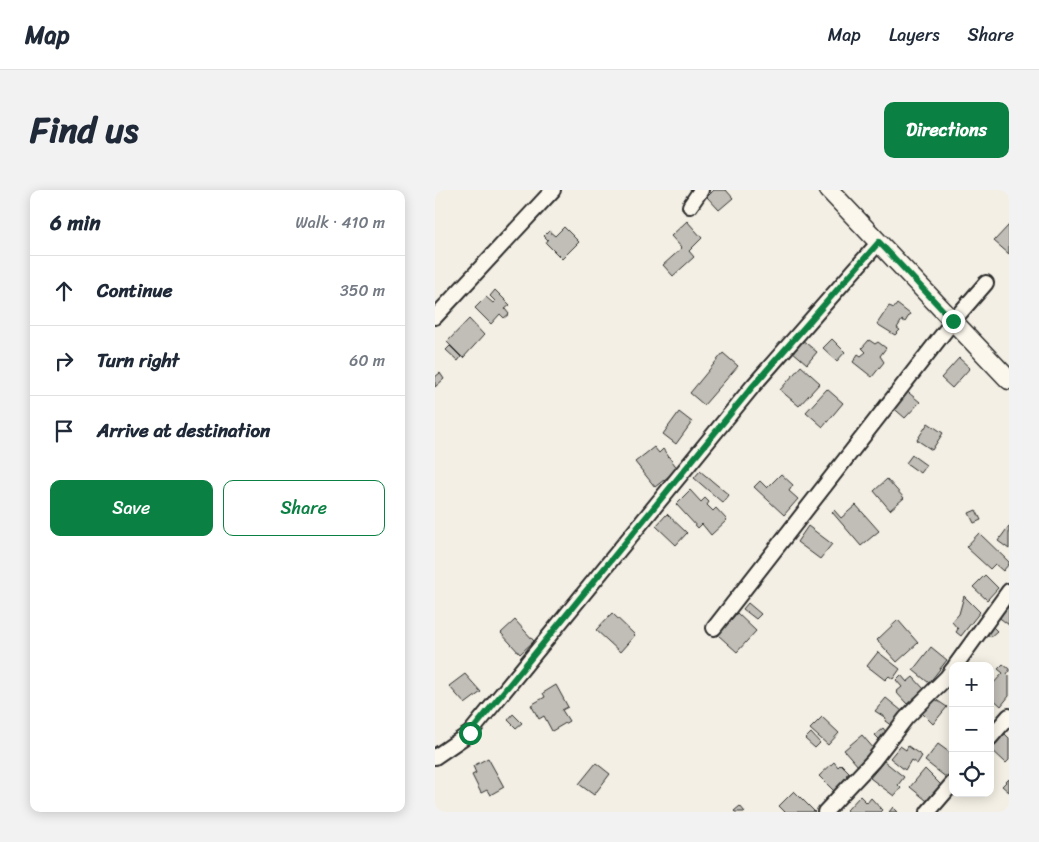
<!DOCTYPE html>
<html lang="en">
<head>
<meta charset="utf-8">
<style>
	body { margin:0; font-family:Sriracha,sans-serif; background:#f2f2f3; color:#1f2937 }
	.controls { position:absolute; right:15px; bottom:15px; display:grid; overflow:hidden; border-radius:10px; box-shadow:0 2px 12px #0003 }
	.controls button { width:45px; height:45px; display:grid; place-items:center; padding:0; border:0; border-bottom:1px solid #e0e1e3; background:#fff; color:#1f2937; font:25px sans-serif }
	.stop { position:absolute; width:15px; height:15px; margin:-11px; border:4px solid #0b8043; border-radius:50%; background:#fff }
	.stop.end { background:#0b8043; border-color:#fff; box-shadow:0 1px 5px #0008 }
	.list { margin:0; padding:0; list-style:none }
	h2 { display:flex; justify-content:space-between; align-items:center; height:65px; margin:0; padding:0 20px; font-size:21px }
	h2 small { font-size:16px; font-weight:400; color:#747a83 }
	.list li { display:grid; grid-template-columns:32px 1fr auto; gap:15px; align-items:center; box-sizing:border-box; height:70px; padding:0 20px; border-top:1px solid #e0e1e3 }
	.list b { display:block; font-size:19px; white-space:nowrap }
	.list em { font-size:16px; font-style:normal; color:#747a83 }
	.actions { display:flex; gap:10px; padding:15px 20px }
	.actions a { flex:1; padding:11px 0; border:1px solid #0b8043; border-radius:10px; text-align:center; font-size:18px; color:#0b8043 }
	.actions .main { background:#0b8043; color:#fff }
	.icon { flex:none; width:28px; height:28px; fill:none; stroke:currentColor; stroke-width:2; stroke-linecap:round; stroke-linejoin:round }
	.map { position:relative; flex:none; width:574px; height:622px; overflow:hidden; border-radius:10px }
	header { display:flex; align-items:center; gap:30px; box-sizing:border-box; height:70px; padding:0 25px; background:#fff; border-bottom:1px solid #e0e1e3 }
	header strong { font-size:24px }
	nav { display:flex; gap:28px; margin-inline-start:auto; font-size:18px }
	.intro { display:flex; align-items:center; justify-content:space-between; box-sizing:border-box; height:120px; padding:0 30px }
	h1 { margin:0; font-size:35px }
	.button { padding:12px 22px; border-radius:10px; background:#0b8043; color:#fff; font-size:18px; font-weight:700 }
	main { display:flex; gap:30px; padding:0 30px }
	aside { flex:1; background:#fff; border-radius:10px; box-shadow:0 2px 12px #0003 }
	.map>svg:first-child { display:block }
	.building { fill:#c0beb6; stroke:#2b2b2b }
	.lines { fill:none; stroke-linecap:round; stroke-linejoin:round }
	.minor-casing { stroke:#2b2b2b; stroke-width:18 }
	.tertiary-casing { stroke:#2b2b2b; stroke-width:21 }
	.minor { stroke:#fbf7ec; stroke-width:14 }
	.tertiary { stroke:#fbf7ec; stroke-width:18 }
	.route { stroke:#0b8043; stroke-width:6 }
</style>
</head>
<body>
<header>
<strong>Map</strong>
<nav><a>Map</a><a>Layers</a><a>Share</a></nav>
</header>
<div class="intro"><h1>Find us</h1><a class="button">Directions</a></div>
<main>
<aside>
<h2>6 min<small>Walk · 410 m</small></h2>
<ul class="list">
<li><svg class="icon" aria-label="ahead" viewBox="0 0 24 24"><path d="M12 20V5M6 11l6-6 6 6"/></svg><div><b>Continue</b></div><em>350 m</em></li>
<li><svg class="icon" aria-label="right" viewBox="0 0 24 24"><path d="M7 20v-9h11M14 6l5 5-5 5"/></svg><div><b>Turn right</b></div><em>60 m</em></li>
<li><svg class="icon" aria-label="arrive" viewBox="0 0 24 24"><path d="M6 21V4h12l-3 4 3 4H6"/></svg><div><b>Arrive at destination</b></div></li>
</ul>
<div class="actions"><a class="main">Save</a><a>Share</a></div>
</aside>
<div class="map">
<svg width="574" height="622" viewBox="0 0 574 622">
	<rect width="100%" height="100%" fill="#f3efe4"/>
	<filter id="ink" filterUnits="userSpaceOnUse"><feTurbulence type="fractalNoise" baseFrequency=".02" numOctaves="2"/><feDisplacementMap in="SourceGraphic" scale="10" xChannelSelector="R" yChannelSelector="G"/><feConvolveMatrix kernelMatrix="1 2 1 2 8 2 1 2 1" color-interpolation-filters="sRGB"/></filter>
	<g filter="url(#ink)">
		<path class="building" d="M 279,0 L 291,0 L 298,8 L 284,20 L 272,7 Z
			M 252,31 L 267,48 L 254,61 L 259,67 L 238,86 L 228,75 L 247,58 L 236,46 Z
			M 574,35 L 574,64 L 559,51 Z
			M 129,37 L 144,52 L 127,69 L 111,53 L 113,50 L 109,46 L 114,41 L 120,46 Z
			M 60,100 L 75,115 L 70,119 L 74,124 L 69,128 L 65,124 L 56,134 L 40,118 L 51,107 L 58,113 L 60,111 L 55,106 Z
			M 462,114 L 475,124 L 470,132 L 467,130 L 462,138 L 465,140 L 460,145 L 442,134 L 454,116 L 459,118 Z
			M 34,129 L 49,145 L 28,168 L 12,152 Z
			M 366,149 L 382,162 L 372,174 L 357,161 Z
			M 397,149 L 410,162 L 402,171 L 388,158 Z
			M 434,150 L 440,154 L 443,152 L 451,158 L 445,166 L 449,172 L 437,187 L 418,172 L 423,164 L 426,166 L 431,162 L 427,158 Z
			M 15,156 L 26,167 L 23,171 L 11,160 Z
			M 288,163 L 303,176 L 269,215 L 255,203 Z
			M 524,168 L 535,178 L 517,198 L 506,188 Z
			M 366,176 L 385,193 L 364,216 L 345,200 Z
			M 5,183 L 9,189 L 0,197 L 0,187 Z
			M 392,199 L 408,213 L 388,237 L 371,222 Z
			M 469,199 L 485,212 L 470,228 L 455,215 Z
			M 244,222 L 257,232 L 241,254 L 228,244 Z
			M 493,233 L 508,243 L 497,260 L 482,250 Z
			M 219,257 L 224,263 L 228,259 L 243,279 L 220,297 L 200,272 Z
			M 477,265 L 491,275 L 485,283 L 471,273 Z
			M 265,281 L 294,305 L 288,313 L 259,288 Z
			M 346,284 L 358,295 L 354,301 L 363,309 L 349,325 L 319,297 L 325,291 L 332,298 Z
			M 452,289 L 469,308 L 455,320 L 439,301 Z
			M 255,300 L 266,312 L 270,308 L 274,312 L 272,315 L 278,321 L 281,318 L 292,330 L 276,345 L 267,334 L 263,338 L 241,314 Z
			M 421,315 L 444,341 L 426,356 L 397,322 L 399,320 L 406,328 Z
			M 541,320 L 546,330 L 539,333 L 534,323 Z
			M 232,324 L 252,343 L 241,355 L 221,336 Z
			M 373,336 L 397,354 L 385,369 L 362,352 Z
			M 574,336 L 574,359 L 563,351 Z
			M 544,343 L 574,372 L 574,374 L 568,381 L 560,374 L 555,379 L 531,357 Z
			M 550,385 L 563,398 L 552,410 L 538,397 Z
			M 529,406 L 545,422 L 526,446 L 521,442 L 523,439 L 517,432 L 524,424 Z
			M 574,410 L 574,435 L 562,426 Z
			M 313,413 L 326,424 L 321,429 L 308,419 Z
			M 177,423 L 200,445 L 185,462 L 161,440 Z
			M 302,423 L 321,441 L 302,462 L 283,445 Z
			M 80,430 L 99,451 L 85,464 L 66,443 Z
			M 463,430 L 483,453 L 462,472 L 442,450 Z
			M 554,433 L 562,441 L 555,447 L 548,438 Z
			M 496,457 L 512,470 L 494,493 L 478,480 Z
			M 443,462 L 465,479 L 458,489 L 454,486 L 450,490 L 432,476 Z
			M 568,474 L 574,479 L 574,481 L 572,484 L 574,486 L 574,506 L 566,516 L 555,506 L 555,497 L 568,483 L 563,479 Z
			M 30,484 L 46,502 L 30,514 L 14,496 Z
			M 466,485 L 472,492 L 478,487 L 489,499 L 472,514 L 461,502 L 467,497 L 461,490 Z
			M 121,495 L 133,517 L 127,520 L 134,531 L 117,541 L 109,526 L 104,529 L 96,515 L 110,507 L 108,503 Z
			M 497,507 L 512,517 L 498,534 L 486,522 Z
			M 451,508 L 467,521 L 457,536 L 450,531 L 451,528 L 440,521 Z
			M 78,524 L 87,533 L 81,538 L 73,530 Z
			M 387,527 L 404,543 L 393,555 L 375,539 Z
			M 448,538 L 453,544 L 445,550 L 440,545 Z
			M 376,543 L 385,553 L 380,558 L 370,549 Z
			M 569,543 L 574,548 L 574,570 L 571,573 L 555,558 Z
			M 427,545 L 440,560 L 423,576 L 409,560 Z
			M 503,554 L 518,565 L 518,581 L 512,588 L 490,571 Z
			M 465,556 L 471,560 L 473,556 L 487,566 L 482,574 L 476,570 L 470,580 L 455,568 Z
			M 53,568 L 69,597 L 55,605 L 52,600 L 46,603 L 37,585 L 41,583 L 38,576 Z
			M 449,571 L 469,587 L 463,595 L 466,598 L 459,606 L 435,588 Z
			M 399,572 L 403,577 L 406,574 L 415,583 L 411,585 L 415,589 L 401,603 L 384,586 Z
			M 161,573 L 175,584 L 159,605 L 144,594 Z
			M 490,579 L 510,599 L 497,615 L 475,597 Z
			M 574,589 L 574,602 L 567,596 Z
			M 359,601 L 380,622 L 350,622 L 344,616 Z
			M 425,606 L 432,613 L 436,608 L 447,620 L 445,622 L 414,622 L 412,620 Z
			M 305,616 L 310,622 L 300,622 L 299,621 Z
			M 458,617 L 463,622 L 454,622 Z"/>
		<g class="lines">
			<defs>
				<path id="minor" d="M 255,16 L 266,0
					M 0,127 L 118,0
					M 279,438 L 518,131 L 551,93
					M 520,476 L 574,401
					M 555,548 L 574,526
					M 0,567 L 35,543 L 318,196 L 444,52
					M 390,622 L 438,571 L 471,528 L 512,487 L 518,479
					M 493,622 L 518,593"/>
				<path id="tertiary" d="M 394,0 L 574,190"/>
			</defs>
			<use href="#minor" class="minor-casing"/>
			<use href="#tertiary" class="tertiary-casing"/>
			<use href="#minor" class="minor"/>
			<use href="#tertiary" class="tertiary"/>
		</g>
	</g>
	<g class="lines" filter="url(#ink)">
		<path class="route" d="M 35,543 L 318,196 L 444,52 L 518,131"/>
	</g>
</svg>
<div class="controls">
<button>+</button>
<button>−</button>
<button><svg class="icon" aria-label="locate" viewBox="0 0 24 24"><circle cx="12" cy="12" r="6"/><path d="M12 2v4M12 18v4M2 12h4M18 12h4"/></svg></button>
</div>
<div class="stop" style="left:35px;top:543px"></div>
<div class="stop end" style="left:518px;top:131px"></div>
</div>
</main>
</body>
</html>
